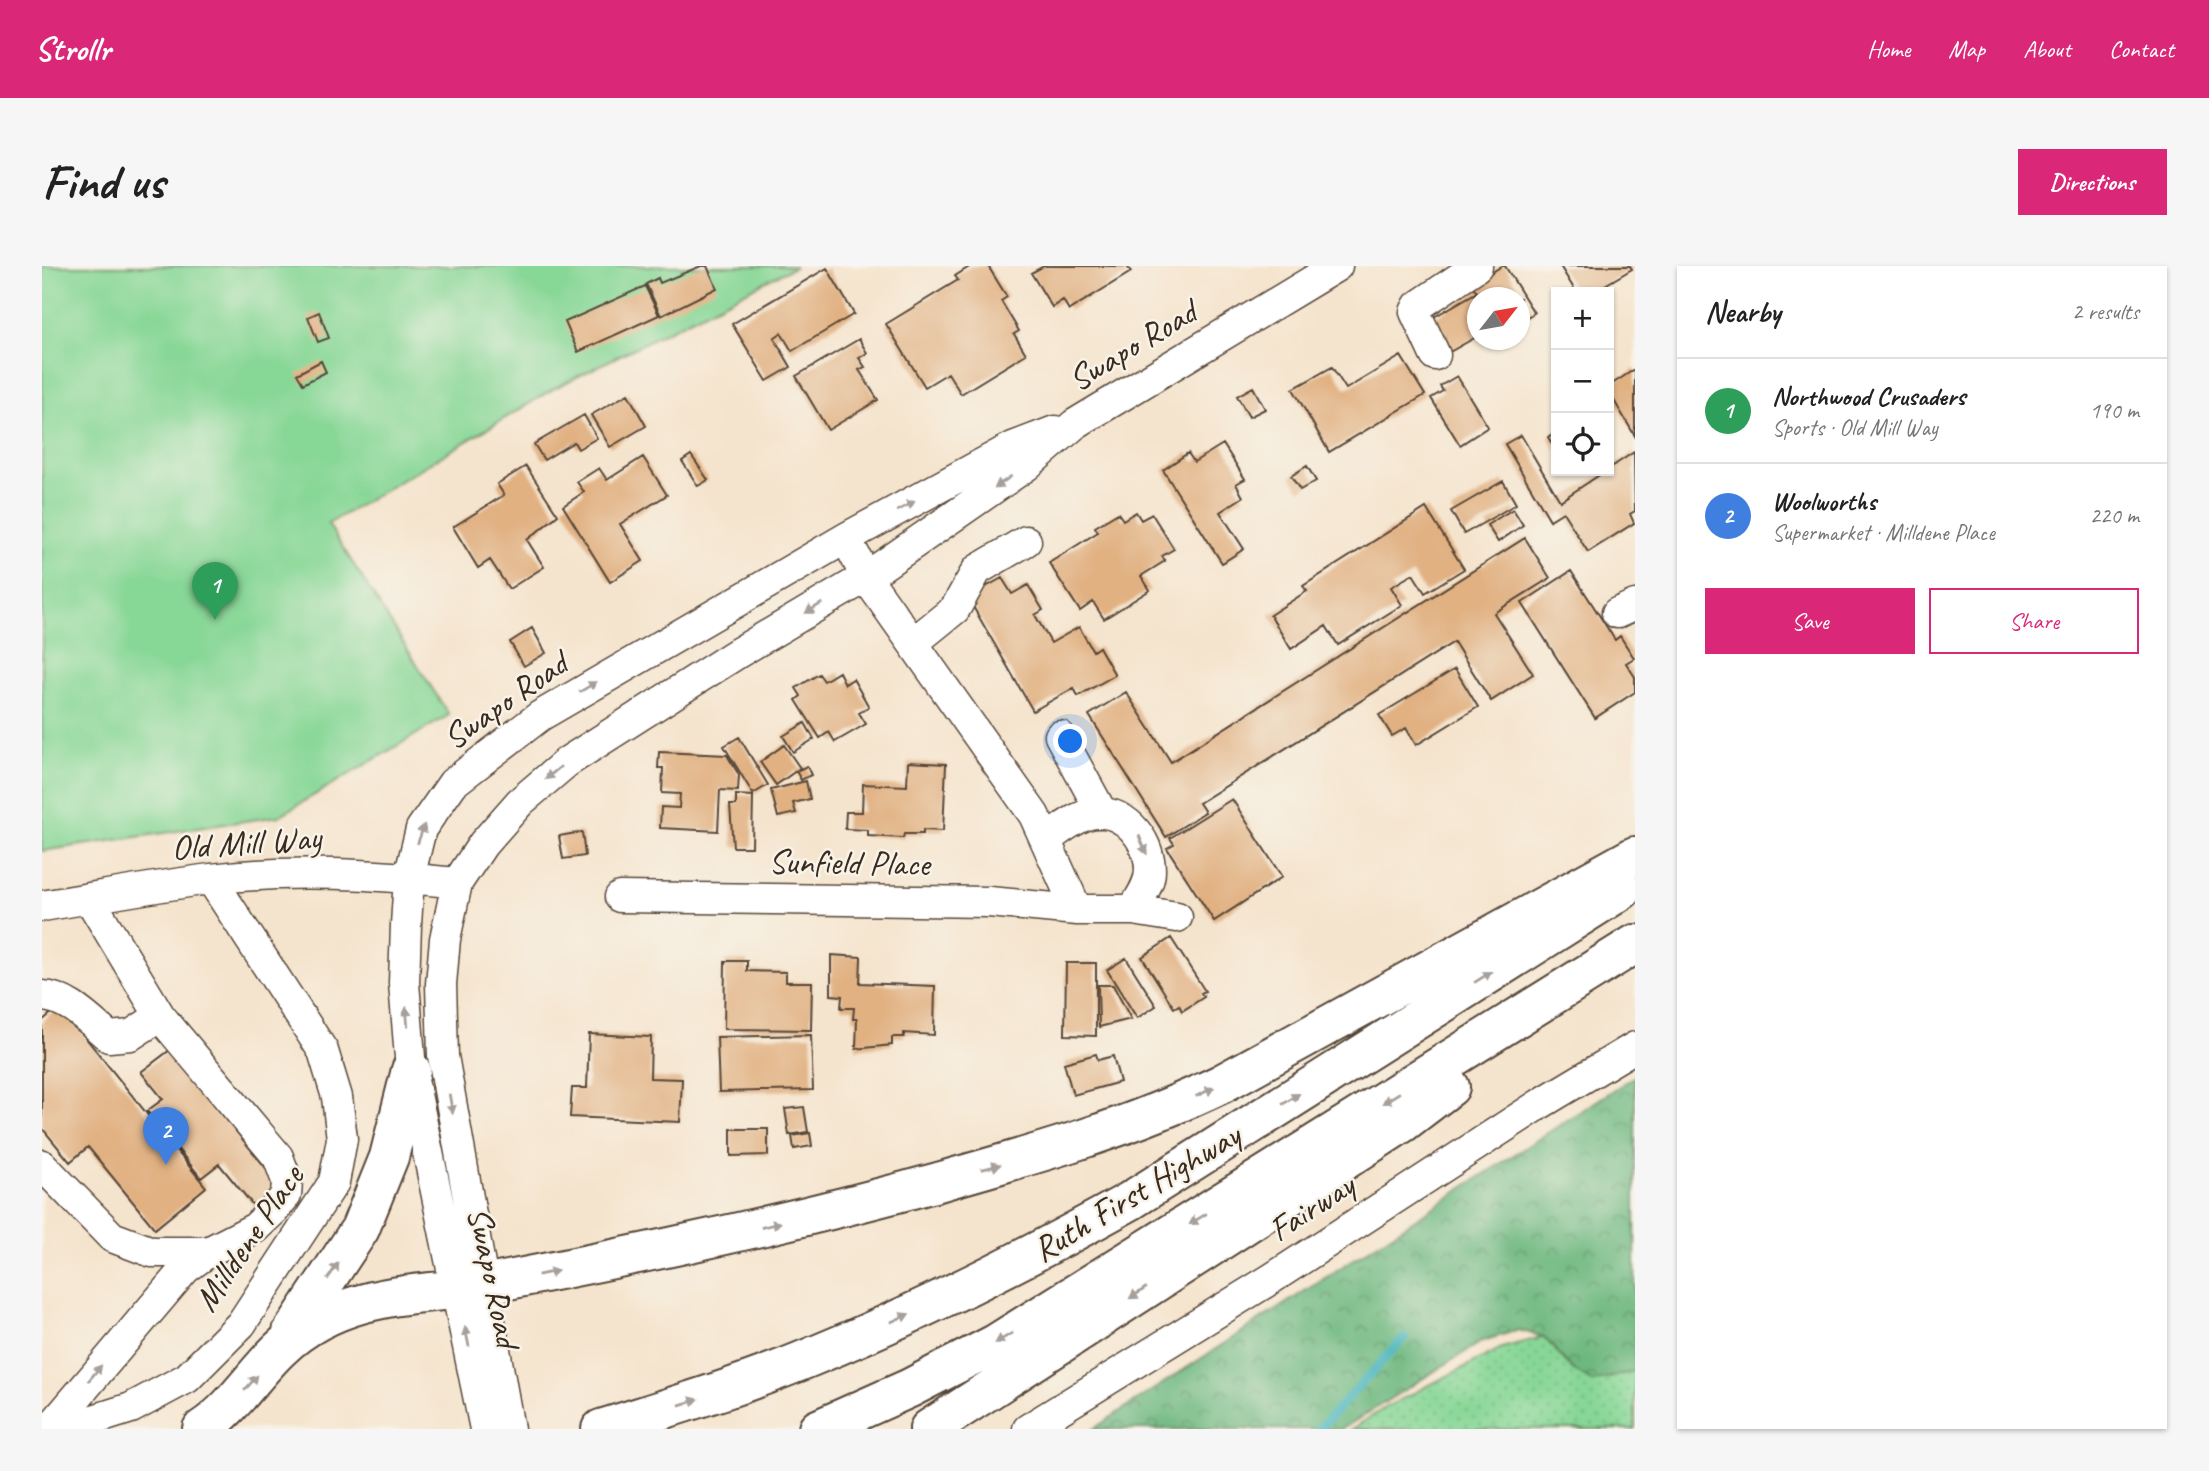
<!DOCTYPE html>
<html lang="en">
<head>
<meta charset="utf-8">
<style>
	body { margin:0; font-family:Caveat,sans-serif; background:#f6f6f6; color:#222 }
	.controls { position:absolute; right:21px; top:21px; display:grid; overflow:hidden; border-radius:0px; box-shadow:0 2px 5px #0004 }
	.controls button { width:63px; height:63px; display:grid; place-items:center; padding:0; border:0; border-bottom:2px solid #e0e0e0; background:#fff; color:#222; font:35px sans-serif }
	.compass { position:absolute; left:1425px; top:21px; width:63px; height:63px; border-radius:50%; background:#fff; box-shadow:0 2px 5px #0004; rotate:59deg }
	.you { position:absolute; left:1029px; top:476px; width:24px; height:24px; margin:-18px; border:5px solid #fff; border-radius:50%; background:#1a73e8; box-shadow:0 0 0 10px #1a73e833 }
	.badge { display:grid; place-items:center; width:46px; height:46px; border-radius:50%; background:#db2777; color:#fff; font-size:23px; font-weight:700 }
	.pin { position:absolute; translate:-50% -58px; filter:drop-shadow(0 2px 4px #0008) }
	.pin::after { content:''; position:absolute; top:37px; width:24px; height:21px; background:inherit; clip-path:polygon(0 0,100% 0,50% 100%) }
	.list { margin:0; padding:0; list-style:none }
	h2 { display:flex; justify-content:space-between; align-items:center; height:91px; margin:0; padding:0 28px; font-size:30px }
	h2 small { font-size:23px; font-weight:400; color:#767676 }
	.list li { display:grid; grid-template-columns:46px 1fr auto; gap:21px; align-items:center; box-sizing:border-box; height:105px; padding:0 28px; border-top:2px solid #e0e0e0 }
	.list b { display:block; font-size:26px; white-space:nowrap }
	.list p { margin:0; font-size:23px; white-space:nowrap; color:#767676 }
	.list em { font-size:23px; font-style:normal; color:#767676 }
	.actions { display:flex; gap:14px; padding:21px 28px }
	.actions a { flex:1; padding:16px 0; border:2px solid #db2777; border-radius:0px; text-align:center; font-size:24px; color:#db2777 }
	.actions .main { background:#db2777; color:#fff }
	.icon { flex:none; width:38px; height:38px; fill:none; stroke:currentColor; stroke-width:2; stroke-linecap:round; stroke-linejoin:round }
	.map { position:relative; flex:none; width:1593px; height:1163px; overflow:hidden; border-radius:0px }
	header { display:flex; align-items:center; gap:42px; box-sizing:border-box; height:98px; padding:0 35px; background:#db2777; color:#fff }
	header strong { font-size:33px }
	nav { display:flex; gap:38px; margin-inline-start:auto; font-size:24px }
	.intro { display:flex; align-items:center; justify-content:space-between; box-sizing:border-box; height:168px; padding:0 42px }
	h1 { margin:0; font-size:49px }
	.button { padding:18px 32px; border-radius:0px; background:#db2777; color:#fff; font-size:24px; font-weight:700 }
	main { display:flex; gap:42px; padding:0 42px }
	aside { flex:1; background:#fff; border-radius:0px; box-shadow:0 2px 5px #0004 }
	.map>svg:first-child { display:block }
	.grass { fill:url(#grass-dots); stroke:#61805a; stroke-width:2 }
	.forest { fill:url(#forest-crowns); stroke:#54714e; stroke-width:2 }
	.garden { fill:#87d796; stroke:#61805a; stroke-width:2 }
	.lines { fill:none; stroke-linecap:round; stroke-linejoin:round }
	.stream { stroke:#46b5bd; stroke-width:9 }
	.building { fill:#e1b182 }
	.minor-casing { stroke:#574638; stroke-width:33 }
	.highway-casing { stroke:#574638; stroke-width:42 }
	.minor { stroke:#fff; stroke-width:30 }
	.highway { stroke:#fff; stroke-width:38 }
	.oneway { fill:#a79f9a }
	.labels { text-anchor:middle; stroke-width:5; stroke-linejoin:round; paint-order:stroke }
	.street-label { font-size:35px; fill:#3b2a1e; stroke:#f7f3e8 }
</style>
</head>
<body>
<header>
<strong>Strollr</strong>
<nav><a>Home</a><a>Map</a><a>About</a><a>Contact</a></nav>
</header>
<div class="intro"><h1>Find us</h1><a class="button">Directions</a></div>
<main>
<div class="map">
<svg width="1593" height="1163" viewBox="0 0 1593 1163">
	<defs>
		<pattern id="grass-dots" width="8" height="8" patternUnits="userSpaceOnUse" patternTransform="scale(1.75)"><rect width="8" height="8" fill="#87d796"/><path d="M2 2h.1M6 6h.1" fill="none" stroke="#75b981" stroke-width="1.8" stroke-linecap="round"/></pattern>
		<pattern id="forest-crowns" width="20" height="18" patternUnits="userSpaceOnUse" patternTransform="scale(1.75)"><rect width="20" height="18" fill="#6db87f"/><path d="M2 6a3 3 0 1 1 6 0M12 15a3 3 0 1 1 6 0" fill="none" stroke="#5b9667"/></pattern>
	</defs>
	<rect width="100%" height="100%" fill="#f7f3e8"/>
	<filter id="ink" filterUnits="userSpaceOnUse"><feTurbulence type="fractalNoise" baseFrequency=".0143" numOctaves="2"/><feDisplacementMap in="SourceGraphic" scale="14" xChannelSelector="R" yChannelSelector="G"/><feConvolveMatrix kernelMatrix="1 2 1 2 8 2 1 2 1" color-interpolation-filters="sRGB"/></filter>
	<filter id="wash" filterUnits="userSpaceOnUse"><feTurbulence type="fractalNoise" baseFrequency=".00686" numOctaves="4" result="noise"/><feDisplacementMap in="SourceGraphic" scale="28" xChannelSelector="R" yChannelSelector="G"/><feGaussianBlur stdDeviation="1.57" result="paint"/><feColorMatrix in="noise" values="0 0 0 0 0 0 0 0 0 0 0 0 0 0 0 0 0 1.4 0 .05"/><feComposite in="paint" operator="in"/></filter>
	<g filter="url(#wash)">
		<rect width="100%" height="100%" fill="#f5e4cd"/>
		<path class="grass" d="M 1593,1045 L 1593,1163 L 1310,1163 L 1344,1141 L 1460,1082 Z"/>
		<path class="forest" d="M 1593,810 L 1593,1105 L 1551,1116 L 1531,1104 L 1502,1071 L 1476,1064 L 1441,1075 L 1300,1163 L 1051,1163 Z"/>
		<path class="garden" d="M 0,0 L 754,0 L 515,121 L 286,258 L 407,449 L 237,550 L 0,585 Z"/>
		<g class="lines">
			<path class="stream" d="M 1277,1163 L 1362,1072"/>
		</g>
		<g id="blocks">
			<path class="building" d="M 659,0 L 665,0 L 675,22 L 619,50 L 604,18 L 616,12 L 618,17 Z
				M 929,0 L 946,0 L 965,31 L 959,35 L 977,65 L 972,68 L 984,88 L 919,128 L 906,107 L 883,121 L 844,58 L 916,14 L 913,10 Z
				M 1002,0 L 1085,0 L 1089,6 L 1027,44 L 1021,34 L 1010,41 L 989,7 Z
				M 1460,0 L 1463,0 L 1492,47 L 1478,55 L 1478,32 L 1436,32 L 1436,70 L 1404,88 L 1385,55 L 1435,26 L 1430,19 Z
				M 1518,0 L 1588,0 L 1590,3 L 1551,26 L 1534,26 Z
				M 785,2 L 812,48 L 750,85 L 739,67 L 732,72 L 749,101 L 725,115 L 690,58 Z
				M 603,20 L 617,49 L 536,86 L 523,56 Z
				M 277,46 L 287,72 L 276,76 L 266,51 Z
				M 817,73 L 825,87 L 817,92 L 823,101 L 817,104 L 836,134 L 786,164 L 754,110 Z
				M 1359,90 L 1383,129 L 1287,186 L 1251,123 L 1290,101 L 1304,123 Z
				M 279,95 L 284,106 L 261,118 L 255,108 Z
				M 1593,103 L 1593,170 L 1567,126 L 1567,120 Z
				M 1415,110 L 1446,161 L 1418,179 L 1389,132 L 1401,125 L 1398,120 Z
				M 1211,121 L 1223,143 L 1207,151 L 1195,130 Z
				M 586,128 L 604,160 L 568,181 L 549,149 Z
				M 542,149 L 555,172 L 536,183 L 532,176 L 502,194 L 492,178 Z
				M 1514,166 L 1514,184 L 1506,171 Z
				M 1479,169 L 1518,235 L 1592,186 L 1593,245 L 1588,248 L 1592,257 L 1546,286 L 1521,246 L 1508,254 L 1463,178 Z
				M 1181,178 L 1203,213 L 1194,218 L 1201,231 L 1178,246 L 1202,283 L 1180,297 L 1121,204 L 1146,187 L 1152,196 Z
				M 649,189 L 666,214 L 656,220 L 640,195 Z
				M 601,191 L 625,229 L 578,258 L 601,295 L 568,316 L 521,240 L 542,226 L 535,216 L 557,202 L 565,214 Z
				M 484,200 L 516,249 L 485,274 L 502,301 L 467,323 L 448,294 L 436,302 L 411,261 L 462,229 L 455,218 Z
				M 1265,200 L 1274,215 L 1258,224 L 1249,210 Z
				M 1461,215 L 1474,238 L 1422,268 L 1409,245 Z
				M 1384,242 L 1422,303 L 1383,327 L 1371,308 L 1349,321 L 1360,339 L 1296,379 L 1284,360 L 1249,383 L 1228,349 L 1265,325 L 1261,320 Z
				M 1471,243 L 1481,259 L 1456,276 L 1445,259 Z
				M 1094,246 L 1099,254 L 1110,248 L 1132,283 L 1120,290 L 1123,295 L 1099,310 L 1108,324 L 1062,353 L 1051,336 L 1038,345 L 1007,297 L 1056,266 L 1053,261 L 1076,247 L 1081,254 Z
				M 1483,272 L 1508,312 L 1452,347 L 1491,408 L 1449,435 L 1412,376 L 1157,537 L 1163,546 L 1124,571 L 1047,449 L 1084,426 L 1129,496 Z
				M 1529,305 L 1573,374 L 1578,370 L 1592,392 L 1584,397 L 1593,411 L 1593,426 L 1553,452 L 1480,337 Z
				M 960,312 L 970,328 L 986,319 L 1001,344 L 993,349 L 1009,377 L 1037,361 L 1051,385 L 1057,381 L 1073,409 L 1036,430 L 1032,422 L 991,445 L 930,339 L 935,326 Z
				M 490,362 L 504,387 L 482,400 L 468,376 Z
				M 1413,403 L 1436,441 L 1374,479 L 1364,462 L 1350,470 L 1337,449 Z
				M 797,406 L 803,418 L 811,413 L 827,441 L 817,447 L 824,458 L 793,476 L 787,466 L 778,472 L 754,434 L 759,430 L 754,422 L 777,408 L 782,415 Z
				M 763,457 L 772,473 L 751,486 L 741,470 Z
				M 697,471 L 726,519 L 711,528 L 682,480 Z
				M 742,479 L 758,502 L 734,519 L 718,496 Z
				M 617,486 L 685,489 L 697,509 L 696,525 L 678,524 L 676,565 L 618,562 L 619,541 L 637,542 L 638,528 L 620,527 L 621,502 L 616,502 Z
				M 866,496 L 904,498 L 901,565 L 881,564 L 881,568 L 862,568 L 861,572 L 826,570 L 826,564 L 803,563 L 804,546 L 820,546 L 821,518 L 865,520 Z
				M 765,500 L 769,509 L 759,514 L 754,505 Z
				M 764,515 L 768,533 L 751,537 L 754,547 L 736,551 L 729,524 Z
				M 694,529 L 711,530 L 710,581 L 691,581 L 688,539 L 694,539 Z
				M 1190,533 L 1240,611 L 1172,655 L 1125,582 L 1132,578 L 1128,572 Z
				M 540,566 L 543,590 L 521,593 L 517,570 Z
				M 1129,672 L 1163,725 L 1159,727 L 1162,731 L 1140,745 L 1137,739 L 1132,742 L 1100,691 Z
				M 789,689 L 819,691 L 818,717 L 893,720 L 892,769 L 862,767 L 862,771 L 850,771 L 850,779 L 814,783 L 815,753 L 811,753 L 812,742 L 799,742 L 800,730 L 789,729 Z
				M 1084,692 L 1114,740 L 1095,752 L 1065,704 Z
				M 683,695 L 705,695 L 705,705 L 744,706 L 744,716 L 770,716 L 769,764 L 682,763 Z
				M 1024,697 L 1054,697 L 1054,770 L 1023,769 Z
				M 1056,719 L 1071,719 L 1089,753 L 1057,761 Z
				M 18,740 L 164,921 L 113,963 L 46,881 L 28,896 L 0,862 L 0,755 Z
				M 547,768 L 609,771 L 608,812 L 640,813 L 638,856 L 528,851 L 530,822 L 545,822 Z
				M 769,769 L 771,824 L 677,826 L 675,771 Z
				M 128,784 L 241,923 L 215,944 L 177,898 L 159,912 L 105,845 L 121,833 L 99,806 Z
				M 1054,788 L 1056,794 L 1071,790 L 1078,816 L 1031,829 L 1022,797 Z
				M 762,841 L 766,866 L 747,869 L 743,843 Z
				M 689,863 L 726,863 L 726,889 L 689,890 Z
				M 768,867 L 770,880 L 752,883 L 750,870 Z"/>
		</g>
	</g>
	<g filter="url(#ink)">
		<use href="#blocks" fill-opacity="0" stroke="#574638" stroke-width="2"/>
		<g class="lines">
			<defs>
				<path id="minor" d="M 1393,89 L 1373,46 L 1376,40 L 1435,0
					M 1575,347 L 1593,339
					M 871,377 L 913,343 L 935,304 L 984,275
					M 1018,470 L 1060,547
					M 1005,573 C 1018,564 1032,552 1048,548 C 1080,540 1108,573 1108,604 C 1108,619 1098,631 1091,644
					M 578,631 L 947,636 L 1035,644 L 992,549 L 824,311 L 804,272
					M 0,640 C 56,631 113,620 169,613 C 251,603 334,608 415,617
					M 1035,644 L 1091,644 L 1135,651
					M 0,730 C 26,731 48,755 67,771 L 89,769 L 118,750
					M 0,899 L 70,971 L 110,986 L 166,986
					M 10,1160 L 143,1003 L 166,986 L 213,962 L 233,943 L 244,929 L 245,915 L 236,891 L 118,750 L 47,632
					M 0,1162 L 51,1154 L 89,1142 L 145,1112 L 199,1058 L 292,916 L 300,873 L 295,831 L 281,785 L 169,613
					M 443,1163 L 369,804 L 362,717 L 364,659 L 367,612 L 379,563 L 411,517 L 498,450 L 804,272 L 971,181 L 1013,165
					M 467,1163 L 401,790 L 399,718 L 403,673 L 415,617 L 441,578 L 478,536 L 525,496 L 694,388 L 824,311 L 984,200 L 1033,158 L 1295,0
					M 986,1163 L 1229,1013 L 1498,838 L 1593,781"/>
				<path id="highway" d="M 250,1066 L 318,963 L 347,891 L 369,804
					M 160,1163 C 192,1142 211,1108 239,1082 C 287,1036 352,1028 415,1024 C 577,993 737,960 896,916 C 995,888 1088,862 1181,817 L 1593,590
					M 559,1163 C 629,1141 700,1120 769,1091 C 879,1046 984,993 1088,935 L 1580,624
					M 776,1163 L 868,1122 L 953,1078 L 1593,678
					M 887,1163 L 1362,856 L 1408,821"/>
			</defs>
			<use href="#minor" class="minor-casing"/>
			<use href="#highway" class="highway-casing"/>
			<use href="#minor" class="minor"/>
			<use href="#highway" class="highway"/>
		</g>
		<defs><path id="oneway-solid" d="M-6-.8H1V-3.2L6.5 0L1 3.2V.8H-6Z" transform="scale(1.75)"/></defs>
		<g class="oneway">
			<use href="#oneway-solid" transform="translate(961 216) rotate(145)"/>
			<use href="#oneway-solid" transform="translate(864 240) rotate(-28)"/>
			<use href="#oneway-solid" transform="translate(772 342) rotate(149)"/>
			<use href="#oneway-solid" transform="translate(546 421) rotate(-31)"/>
			<use href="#oneway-solid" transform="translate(511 507) rotate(140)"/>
			<use href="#oneway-solid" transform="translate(379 568) rotate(-70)"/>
			<use href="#oneway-solid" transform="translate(1101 579) rotate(67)"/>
			<use href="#oneway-solid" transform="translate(1441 711) rotate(-32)"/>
			<use href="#oneway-solid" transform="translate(365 751) rotate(-94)"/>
			<use href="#oneway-solid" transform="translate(1163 826) rotate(-26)"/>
			<use href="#oneway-solid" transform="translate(1349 832) rotate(148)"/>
			<use href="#oneway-solid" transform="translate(1249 833) rotate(-32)"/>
			<use href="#oneway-solid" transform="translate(409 838) rotate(80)"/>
			<use href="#oneway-solid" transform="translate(949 901) rotate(-15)"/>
			<use href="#oneway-solid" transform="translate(1156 953) rotate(148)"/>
			<use href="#oneway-solid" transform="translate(729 959) rotate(-14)"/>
			<use href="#oneway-solid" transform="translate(291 1005) rotate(-56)"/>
			<use href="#oneway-solid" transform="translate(506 1007) rotate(-11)"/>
			<use href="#oneway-solid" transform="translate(1096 1027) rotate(147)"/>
			<use href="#oneway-solid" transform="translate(858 1052) rotate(-24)"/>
			<use href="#oneway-solid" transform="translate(425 1071) rotate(-102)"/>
			<use href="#oneway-solid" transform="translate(962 1072) rotate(149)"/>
			<use href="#oneway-solid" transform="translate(53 1107) rotate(-50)"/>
			<use href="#oneway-solid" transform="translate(209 1117) rotate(-49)"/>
			<use href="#oneway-solid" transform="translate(647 1136) rotate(-17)"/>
		</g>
	</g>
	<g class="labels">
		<g class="street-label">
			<text transform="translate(1090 79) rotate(-31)" y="12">Swapo Road</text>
			<text transform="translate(463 434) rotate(-35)" y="12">Swapo Road</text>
			<text transform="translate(204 576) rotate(-4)" y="12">Old Mill Way</text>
			<text transform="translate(807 596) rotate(1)" y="12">Sunfield Place</text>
			<text transform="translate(1094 926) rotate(-31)" y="12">Ruth First Highway</text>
			<text transform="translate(1269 941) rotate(-33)" y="12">Fairway</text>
			<text transform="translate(206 972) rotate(-56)" y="12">Milldene Place</text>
			<text transform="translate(452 1011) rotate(78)" y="12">Swapo Road</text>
		</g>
	</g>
</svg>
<div class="controls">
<button>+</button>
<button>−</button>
<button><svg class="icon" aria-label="locate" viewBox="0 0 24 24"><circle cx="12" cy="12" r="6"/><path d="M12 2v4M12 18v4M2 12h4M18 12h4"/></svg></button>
</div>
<svg class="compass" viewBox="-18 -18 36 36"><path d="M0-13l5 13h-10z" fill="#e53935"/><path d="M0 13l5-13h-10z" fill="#767676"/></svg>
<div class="you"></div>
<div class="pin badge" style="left:173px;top:354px;background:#2e9e5b">1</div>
<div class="pin badge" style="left:124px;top:899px;background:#3f7fe0">2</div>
</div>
<aside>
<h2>Nearby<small>2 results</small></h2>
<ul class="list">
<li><span class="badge" style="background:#2e9e5b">1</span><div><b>Northwood Crusaders</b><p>Sports · Old Mill Way</p></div><em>190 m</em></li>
<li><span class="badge" style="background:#3f7fe0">2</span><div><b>Woolworths</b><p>Supermarket · Milldene Place</p></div><em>220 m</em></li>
</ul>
<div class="actions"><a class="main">Save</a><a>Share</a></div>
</aside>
</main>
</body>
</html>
